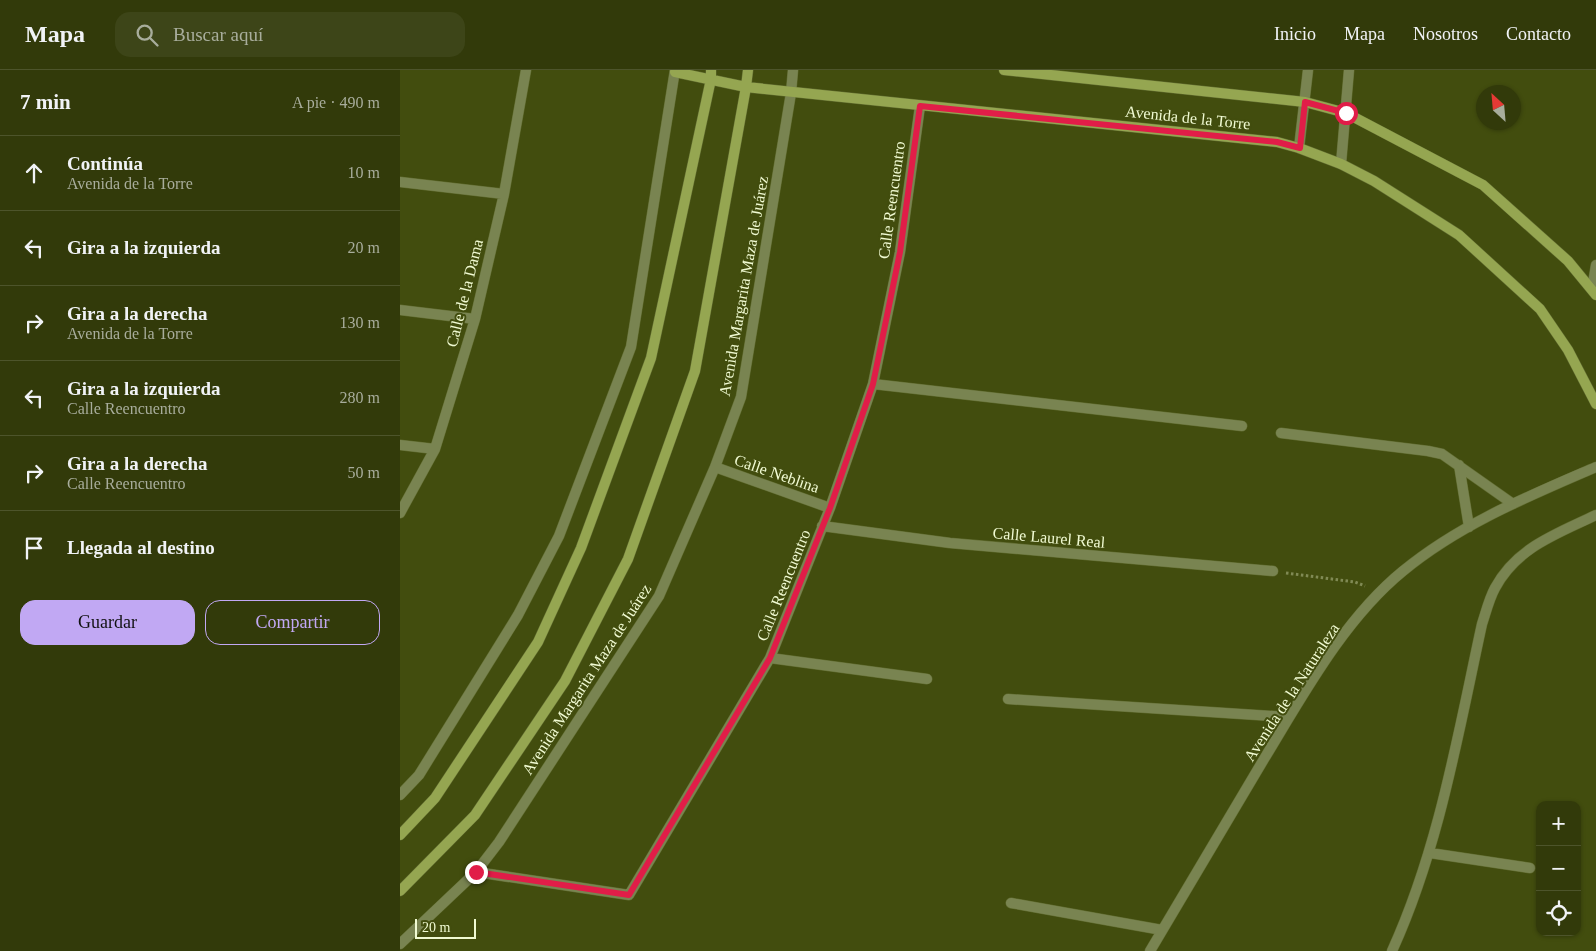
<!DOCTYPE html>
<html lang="es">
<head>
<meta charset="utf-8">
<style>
	body { margin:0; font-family:Georgia,serif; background:#3d4518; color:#f1f3f6 }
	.controls { position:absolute; right:15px; bottom:15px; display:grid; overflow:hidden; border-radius:10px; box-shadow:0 1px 4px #0004 }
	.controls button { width:45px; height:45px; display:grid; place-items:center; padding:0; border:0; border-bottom:1px solid #4d542b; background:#323a0a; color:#f1f3f6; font:25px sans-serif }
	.compass { position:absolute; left:1076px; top:15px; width:45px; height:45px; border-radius:50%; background:#323a0a; box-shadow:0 1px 4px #0004; rotate:334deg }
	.scale { position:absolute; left:15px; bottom:12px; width:61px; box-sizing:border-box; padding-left:5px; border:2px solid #f0fad2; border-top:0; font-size:14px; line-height:18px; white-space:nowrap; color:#f0fad2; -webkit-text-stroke:4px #424d0e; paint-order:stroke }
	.stop { position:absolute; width:15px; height:15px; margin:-11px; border:4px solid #e11d48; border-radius:50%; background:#fff }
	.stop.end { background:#e11d48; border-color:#fff; box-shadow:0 1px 5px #0008 }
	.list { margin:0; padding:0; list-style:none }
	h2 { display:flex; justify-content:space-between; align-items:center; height:65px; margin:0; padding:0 20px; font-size:21px }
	h2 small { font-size:16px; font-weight:400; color:#a8ad9c }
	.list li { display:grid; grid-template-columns:32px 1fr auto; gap:15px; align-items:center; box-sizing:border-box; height:75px; padding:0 20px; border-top:1px solid #4d542b }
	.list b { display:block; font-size:19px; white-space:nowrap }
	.list p { margin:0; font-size:16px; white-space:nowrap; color:#a8ad9c }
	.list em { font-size:16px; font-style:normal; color:#a8ad9c }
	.actions { display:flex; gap:10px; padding:15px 20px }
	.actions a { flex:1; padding:11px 0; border:1px solid #c1a8f3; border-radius:15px; text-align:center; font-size:18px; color:#c1a8f3 }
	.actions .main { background:#c1a8f3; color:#111 }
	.icon { flex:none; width:28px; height:28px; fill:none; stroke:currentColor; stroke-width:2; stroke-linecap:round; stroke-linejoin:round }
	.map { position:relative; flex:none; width:1196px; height:881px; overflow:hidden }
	header { display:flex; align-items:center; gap:30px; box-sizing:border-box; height:70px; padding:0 25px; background:#323a0a; border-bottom:1px solid #4d542b }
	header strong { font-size:24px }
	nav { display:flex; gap:28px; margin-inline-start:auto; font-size:18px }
	.search { width:350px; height:45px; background:#3d4518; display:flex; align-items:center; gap:12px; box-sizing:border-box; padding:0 18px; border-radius:15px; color:#a8ad9c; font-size:19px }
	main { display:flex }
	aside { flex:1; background:#323a0a }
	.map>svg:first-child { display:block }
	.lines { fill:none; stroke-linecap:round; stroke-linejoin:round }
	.street-casing { stroke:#616c31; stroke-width:11 }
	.secondary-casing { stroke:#616c31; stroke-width:11 }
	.path { stroke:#808a54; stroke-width:3; stroke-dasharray:2.5 2.5; stroke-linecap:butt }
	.street { stroke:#798451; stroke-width:10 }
	.secondary { stroke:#95a651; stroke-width:10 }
	.route { stroke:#e11d48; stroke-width:6 }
	.labels { text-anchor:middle; stroke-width:4; stroke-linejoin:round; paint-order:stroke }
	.street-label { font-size:16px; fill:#f0fad2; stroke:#424d0e }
</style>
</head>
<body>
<header>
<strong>Mapa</strong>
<div class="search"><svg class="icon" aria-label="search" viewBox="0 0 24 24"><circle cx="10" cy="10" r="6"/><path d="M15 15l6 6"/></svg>Buscar aquí</div>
<nav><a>Inicio</a><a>Mapa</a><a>Nosotros</a><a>Contacto</a></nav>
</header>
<main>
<aside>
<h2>7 min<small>A pie · 490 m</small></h2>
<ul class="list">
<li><svg class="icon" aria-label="ahead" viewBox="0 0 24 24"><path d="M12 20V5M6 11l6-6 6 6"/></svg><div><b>Continúa</b><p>Avenida de la Torre</p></div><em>10 m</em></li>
<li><svg class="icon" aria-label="left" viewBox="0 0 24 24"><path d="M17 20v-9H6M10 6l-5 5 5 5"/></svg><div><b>Gira a la izquierda</b></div><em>20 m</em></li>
<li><svg class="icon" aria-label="right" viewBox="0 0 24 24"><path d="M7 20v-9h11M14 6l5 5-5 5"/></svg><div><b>Gira a la derecha</b><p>Avenida de la Torre</p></div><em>130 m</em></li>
<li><svg class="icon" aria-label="left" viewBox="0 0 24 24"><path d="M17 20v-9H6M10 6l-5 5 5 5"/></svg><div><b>Gira a la izquierda</b><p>Calle Reencuentro</p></div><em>280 m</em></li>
<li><svg class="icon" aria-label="right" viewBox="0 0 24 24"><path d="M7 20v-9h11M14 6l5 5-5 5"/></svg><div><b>Gira a la derecha</b><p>Calle Reencuentro</p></div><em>50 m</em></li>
<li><svg class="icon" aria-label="arrive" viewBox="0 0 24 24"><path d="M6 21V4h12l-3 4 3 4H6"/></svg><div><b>Llegada al destino</b></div></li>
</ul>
<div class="actions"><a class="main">Guardar</a><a>Compartir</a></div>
</aside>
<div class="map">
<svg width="1196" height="881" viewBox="0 0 1196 881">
	<rect width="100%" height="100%" fill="#424d0e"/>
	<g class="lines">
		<defs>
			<path id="street" d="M 899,78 L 908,0
				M 941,94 L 949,0
				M 0,112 L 104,124
				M 1192,219 L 1196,195
				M 0,240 L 75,249
				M 473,314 L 842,356
				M 881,363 L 1028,381 L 1042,384 L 1113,434
				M 0,375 L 35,379
				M 1059,395 L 1069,457
				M 315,397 L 430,438
				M 0,443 L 35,379 L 75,249 L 104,124 L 126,0
				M 422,456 L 550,473 L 873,501
				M 370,588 L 527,609
				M 608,629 L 889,647
				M 0,725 L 19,705 L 118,545 L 159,466 L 231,277 L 275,0
				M 1030,783 L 1130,798
				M 76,802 L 229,825 L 370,588 L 430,438 L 473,314 L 500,182 L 520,36
				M 611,833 L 762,860
				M 0,874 L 76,802 L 99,772 L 259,526 L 315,397 L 341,327 L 391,23 L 393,0
				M 750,881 C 788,817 826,753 864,689 C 903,625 944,549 1003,501 C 1060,454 1129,426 1196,397
				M 992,881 C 1039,778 1058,664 1082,554 C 1086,542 1089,529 1095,518 C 1117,477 1157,464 1196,445"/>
			<path id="secondary" d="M 604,0 L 905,32 L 946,43 L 1083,115 L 1168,191 L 1196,225
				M 275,2 L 346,17 L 877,72 L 899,78 L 941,94 L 974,111 L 1059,165 L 1140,239 L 1168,280 L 1196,334
				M 0,765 L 35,728 L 138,572 L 181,478 L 251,288 L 311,9 L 311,0
				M 0,821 L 75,745 L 165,611 L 228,489 L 295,301 L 346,17 L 348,0"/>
		</defs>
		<use href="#street" class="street-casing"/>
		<use href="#secondary" class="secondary-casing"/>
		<path class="path" d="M 886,503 L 955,512 L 965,516"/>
		<use href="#street" class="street"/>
		<use href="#secondary" class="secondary"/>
	</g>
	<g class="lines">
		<path class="route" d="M 76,802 L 229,825 L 370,588 L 430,438 L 473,314 L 500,182 L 520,36 L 877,72 L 900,78 L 905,32 L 946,43"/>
	</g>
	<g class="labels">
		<g class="street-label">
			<text transform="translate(788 47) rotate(6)" y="6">Avenida de la Torre</text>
			<text transform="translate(491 130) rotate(-82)" y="6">Calle Reencuentro</text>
			<text transform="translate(343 216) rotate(-80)" y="6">Avenida Margarita Maza de Juárez</text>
			<text transform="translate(64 223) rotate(-76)" y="6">Calle de la Dama</text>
			<text transform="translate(377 403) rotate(19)" y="6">Calle Neblina</text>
			<text transform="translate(649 467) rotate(5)" y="6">Calle Laurel Real</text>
			<text transform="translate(383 515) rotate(-68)" y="6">Calle Reencuentro</text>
			<text transform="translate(186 609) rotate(-57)" y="6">Avenida Margarita Maza de Juárez</text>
			<text transform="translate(891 622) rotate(-57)" y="6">Avenida de la Naturaleza</text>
		</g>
	</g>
</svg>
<div class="controls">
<button>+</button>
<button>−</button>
<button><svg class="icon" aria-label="locate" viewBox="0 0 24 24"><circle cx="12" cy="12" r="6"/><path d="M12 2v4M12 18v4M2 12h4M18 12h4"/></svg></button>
</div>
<svg class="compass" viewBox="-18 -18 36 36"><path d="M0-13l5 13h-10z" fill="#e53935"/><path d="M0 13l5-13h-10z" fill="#a8ad9c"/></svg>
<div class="scale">20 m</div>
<div class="stop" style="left:946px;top:43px"></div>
<div class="stop end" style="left:76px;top:802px"></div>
</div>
</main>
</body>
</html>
